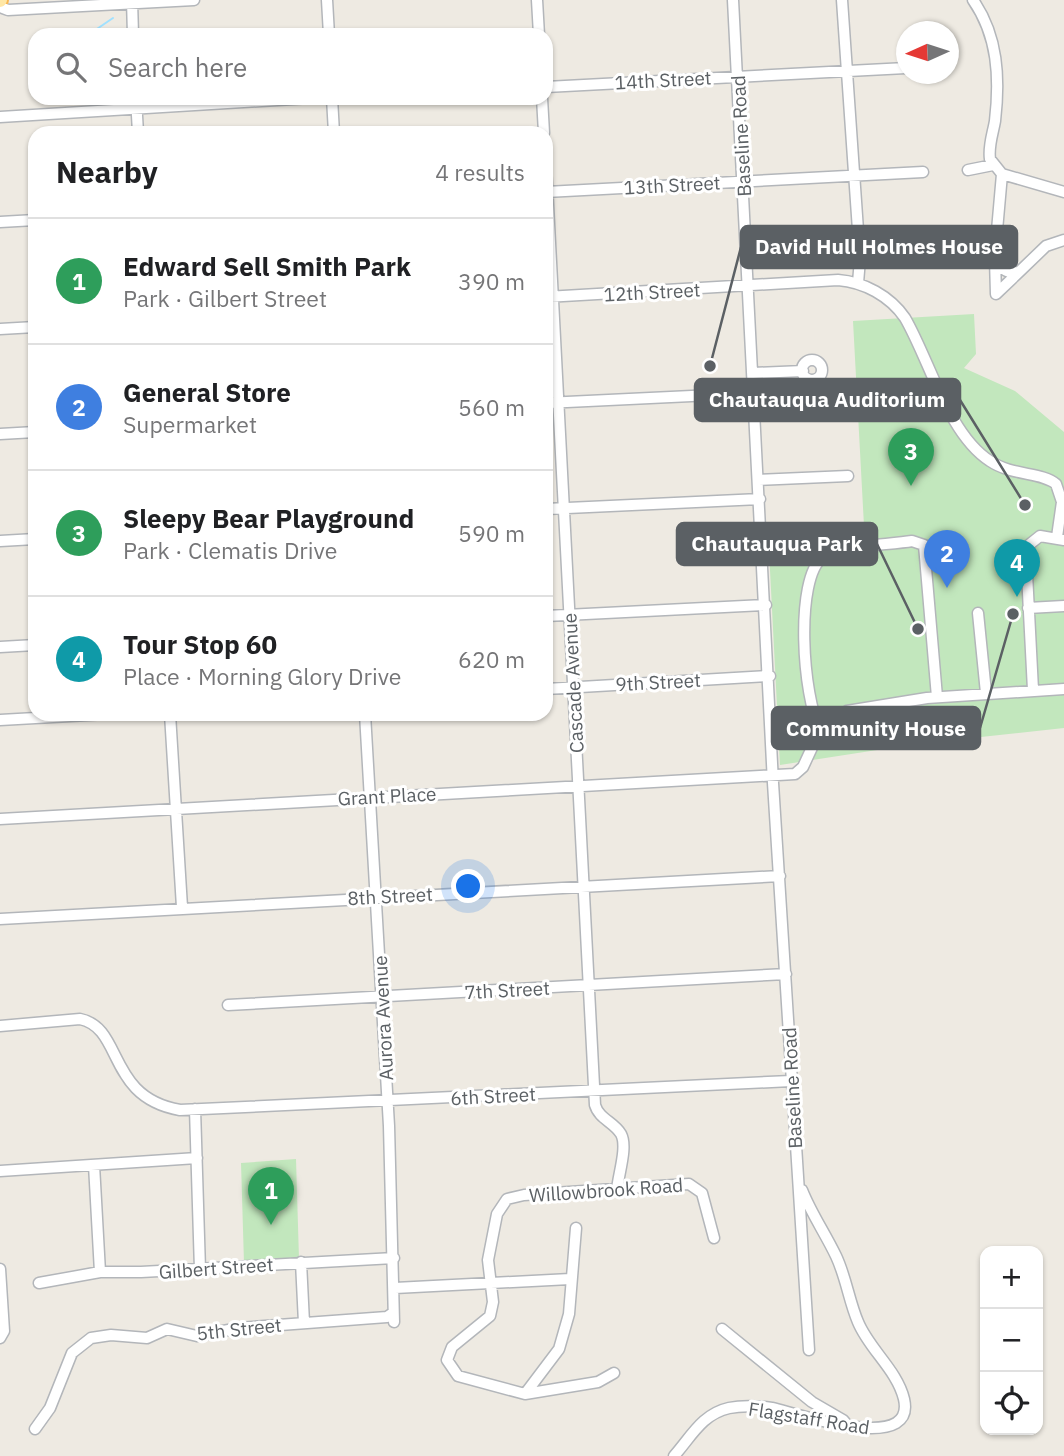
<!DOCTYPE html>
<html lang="en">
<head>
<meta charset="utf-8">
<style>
	body { margin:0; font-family:"IBM Plex Sans",sans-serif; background:#f2f2f2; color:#202124 }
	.controls { position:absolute; right:21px; bottom:21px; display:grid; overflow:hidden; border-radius:14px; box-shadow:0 2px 5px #0004 }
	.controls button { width:63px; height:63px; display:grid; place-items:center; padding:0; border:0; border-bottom:2px solid #e0e0e0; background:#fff; color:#202124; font:35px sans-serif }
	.compass { position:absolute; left:896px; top:21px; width:63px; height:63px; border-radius:50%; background:#fff; box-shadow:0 2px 5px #0004; rotate:267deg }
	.you { position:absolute; left:469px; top:887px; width:24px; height:24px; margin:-18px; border:5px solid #fff; border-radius:50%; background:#1a73e8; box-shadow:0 0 0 10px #1a73e833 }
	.badge { display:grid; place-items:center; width:46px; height:46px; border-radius:50%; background:#b45309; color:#fff; font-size:23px; font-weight:700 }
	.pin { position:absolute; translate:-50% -58px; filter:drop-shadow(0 2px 4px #0008) }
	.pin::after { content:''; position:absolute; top:37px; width:24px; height:21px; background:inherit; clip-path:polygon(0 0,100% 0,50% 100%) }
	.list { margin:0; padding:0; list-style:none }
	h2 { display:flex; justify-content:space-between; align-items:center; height:91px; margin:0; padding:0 28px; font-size:30px }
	h2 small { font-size:23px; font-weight:400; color:#757577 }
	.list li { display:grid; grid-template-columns:46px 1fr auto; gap:21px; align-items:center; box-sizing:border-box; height:126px; padding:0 28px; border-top:2px solid #e0e0e0 }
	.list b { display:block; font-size:26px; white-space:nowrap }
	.list p { margin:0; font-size:23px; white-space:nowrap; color:#757577 }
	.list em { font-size:23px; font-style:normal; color:#757577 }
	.icon { flex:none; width:38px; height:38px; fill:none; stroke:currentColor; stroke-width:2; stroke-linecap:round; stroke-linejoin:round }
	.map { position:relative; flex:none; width:1064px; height:1456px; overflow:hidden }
	.search { position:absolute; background:#fff; box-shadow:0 2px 5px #0004; left:28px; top:28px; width:525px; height:77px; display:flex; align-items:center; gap:18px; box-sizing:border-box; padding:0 24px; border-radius:21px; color:#757577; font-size:26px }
	.panel { position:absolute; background:#fff; box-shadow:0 2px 5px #0004; left:28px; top:126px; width:525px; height:595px; border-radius:21px }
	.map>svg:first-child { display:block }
	.green { fill:#c2e7bd }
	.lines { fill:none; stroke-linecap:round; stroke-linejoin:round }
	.stream { stroke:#a1e1ff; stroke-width:2 }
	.minor-casing { stroke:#b3b6ba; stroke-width:13 }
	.major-casing { stroke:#f8b752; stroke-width:16 }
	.minor { stroke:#fff; stroke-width:10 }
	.major { stroke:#ffe7a6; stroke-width:12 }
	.labels { text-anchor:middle; stroke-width:6; stroke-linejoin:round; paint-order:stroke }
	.street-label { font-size:19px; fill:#5b6064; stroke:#fff }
	.leader { fill:none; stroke:#5b6064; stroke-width:2.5 }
	.callout-dot { fill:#5b6064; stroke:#fff; stroke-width:2.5 }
	.callout { fill:#5b6064; stroke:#5b6064; stroke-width:2.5 }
	.callout-label { font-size:21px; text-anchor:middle; font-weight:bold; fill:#fff }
</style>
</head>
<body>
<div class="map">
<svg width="1064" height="1456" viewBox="0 0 1064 1456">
	<rect width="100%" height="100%" fill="#eeeae2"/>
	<path class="green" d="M 974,314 L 976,354 L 964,368 L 1015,391 L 1064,432 L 1064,728 L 916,744 L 780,765 L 768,531 L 864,526 L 853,321 Z
		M 296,1159 L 299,1259 L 244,1263 L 241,1163 Z"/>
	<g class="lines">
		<path class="stream" d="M 88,35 L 113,18"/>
		<defs>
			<path id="minor" d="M 132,0 L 133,35
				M 327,0 L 329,35
				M 537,0 L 539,35
				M 733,0 L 773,783 L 809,1350
				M 842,0 L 860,259 L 858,283
				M 973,0 C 998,36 1000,78 995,121 C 993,133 988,146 990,159 L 1002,174 L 1064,192
				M 0,7 L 8,10 L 194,0
				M 546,87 L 906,68
				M 136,98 L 138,133
				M 332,98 L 334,133
				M 542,98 L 544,133
				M 0,117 L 310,98
				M 546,166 L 595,1105 C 599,1119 614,1122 621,1134 C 628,1147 618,1175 617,1190
				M 968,170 L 993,165
				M 1002,174 L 995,253 C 996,267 1006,274 1019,272 L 1046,246 L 1064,240
				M 546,192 L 923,172
				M 0,222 L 35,220
				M 995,259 L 996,294 L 1019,272
				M 546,297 L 838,280 C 864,282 890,296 905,318 C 930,361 948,434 990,461 C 1012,476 1042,472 1056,484 L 1062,502 L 1057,537
				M 0,329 L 35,327
				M802 370a10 10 0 1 1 20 0a10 10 0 1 1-20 0Z
				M 753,373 L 803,371
				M 546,403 L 754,393
				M 0,434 L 35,432
				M 759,480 L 848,476
				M 546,509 L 760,499
				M 0,541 L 35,539
				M 1028,608 L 1064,606
				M 978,613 L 986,693
				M 546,616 L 766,605
				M 0,647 L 35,645
				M 546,689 L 770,676
				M 1033,690 L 1026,554 L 1030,544 L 1040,536 L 1064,540
				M 170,714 L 182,907
				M 365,714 L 389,1126 L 394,1322
				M 0,720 L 106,714
				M 820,729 C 803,699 794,578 823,557 C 839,545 889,545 912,541 L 924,545 L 937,697
				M 0,819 L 795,774 L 803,767 L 822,726 L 847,711 L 927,698 L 1064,689
				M 0,919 L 780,876
				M 228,1005 L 786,974
				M 0,1026 L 80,1019 C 124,1028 106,1097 180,1110 L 791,1081
				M 195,1109 L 200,1270
				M 94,1165 L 100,1272
				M 0,1171 L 197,1158
				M 301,1262 L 304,1323
				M 0,1269 L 4,1331 L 0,1338
				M 39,1283 L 100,1272 L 141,1272 L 394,1258
				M 395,1288 L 570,1279
				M 722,1329 L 812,1402 L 843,1420 L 849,1427
				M 614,1373 L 598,1382 L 525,1394 L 458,1376 L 447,1360 L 452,1347 L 490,1316 L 493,1302 L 488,1260 L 497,1214 L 507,1199 L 524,1195 L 689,1184 L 702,1193 L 714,1238
				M 525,1394 L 559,1349 L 569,1314 L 576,1228
				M 35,1429 L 50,1408 L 72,1353 L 91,1338 L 111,1335 L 147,1338 L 167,1329 L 197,1336 L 239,1328 L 387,1317 L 393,1313
				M 674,1456 C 691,1437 702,1414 729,1408 C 743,1405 758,1406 772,1408 C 793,1412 917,1456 904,1399 C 897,1370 869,1349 858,1322 C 849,1301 846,1277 836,1256 C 825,1233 811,1213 802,1190"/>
			<path id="major" d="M 0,1 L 1,0"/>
		</defs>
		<use href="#minor" class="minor-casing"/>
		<use href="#major" class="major-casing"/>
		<use href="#minor" class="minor"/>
		<use href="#major" class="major"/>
	</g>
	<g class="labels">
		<g class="street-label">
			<text transform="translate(663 80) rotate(-3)" y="7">14th Street</text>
			<text transform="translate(741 136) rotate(-93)" y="7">Baseline Road</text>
			<text transform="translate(672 185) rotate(-3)" y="7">13th Street</text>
			<text transform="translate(652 292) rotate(-3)" y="7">12th Street</text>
			<text transform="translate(658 682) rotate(-3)" y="7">9th Street</text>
			<text transform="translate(573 683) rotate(-93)" y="7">Cascade Avenue</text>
			<text transform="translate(387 796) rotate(-3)" y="7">Grant Place</text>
			<text transform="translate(390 896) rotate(-3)" y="7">8th Street</text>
			<text transform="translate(507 990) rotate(-3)" y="7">7th Street</text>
			<text transform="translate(383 1018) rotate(-93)" y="7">Aurora Avenue</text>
			<text transform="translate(792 1088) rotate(-93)" y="7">Baseline Road</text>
			<text transform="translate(493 1096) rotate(-3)" y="7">6th Street</text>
			<text transform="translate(606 1190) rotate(-4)" y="7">Willowbrook Road</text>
			<text transform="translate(216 1268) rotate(-4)" y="7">Gilbert Street</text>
			<text transform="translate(239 1329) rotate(-6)" y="7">5th Street</text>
			<text transform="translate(809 1418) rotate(9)" y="7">Flagstaff Road</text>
		</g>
	</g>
	<path class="leader" d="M710 366L741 247M1025 505L960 400M918 629L877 544M1013 614L980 728"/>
	<g class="callout-dot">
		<circle cx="710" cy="366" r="7"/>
		<circle cx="1025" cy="505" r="7"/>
		<circle cx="918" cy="629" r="7"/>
		<circle cx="1013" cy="614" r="7"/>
	</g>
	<g class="callout">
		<rect x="741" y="226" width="276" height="42" rx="7"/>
		<rect x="695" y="379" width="265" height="42" rx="7"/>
		<rect x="677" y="523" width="200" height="42" rx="7"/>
		<rect x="772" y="707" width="208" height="42" rx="7"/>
	</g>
	<g class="callout-label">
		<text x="879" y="254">David Hull Holmes House</text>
		<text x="827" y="407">Chautauqua Auditorium</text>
		<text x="777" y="551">Chautauqua Park</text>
		<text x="876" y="736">Community House</text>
	</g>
</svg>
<div class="controls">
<button>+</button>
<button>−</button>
<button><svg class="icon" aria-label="locate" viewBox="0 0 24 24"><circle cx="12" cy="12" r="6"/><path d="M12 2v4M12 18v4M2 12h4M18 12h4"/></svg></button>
</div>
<svg class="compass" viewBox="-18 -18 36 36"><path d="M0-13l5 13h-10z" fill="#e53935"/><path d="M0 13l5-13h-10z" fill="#757577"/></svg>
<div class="you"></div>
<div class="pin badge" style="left:271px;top:1225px;background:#2e9e5b">1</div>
<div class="pin badge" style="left:947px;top:588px;background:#3f7fe0">2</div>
<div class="pin badge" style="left:911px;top:486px;background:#2e9e5b">3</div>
<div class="pin badge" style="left:1017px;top:597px;background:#0f9aa8">4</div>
<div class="search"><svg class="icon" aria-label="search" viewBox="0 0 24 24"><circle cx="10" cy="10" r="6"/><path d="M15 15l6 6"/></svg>Search here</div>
<section class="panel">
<h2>Nearby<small>4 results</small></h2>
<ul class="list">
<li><span class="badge" style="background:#2e9e5b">1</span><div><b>Edward Sell Smith Park</b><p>Park · Gilbert Street</p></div><em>390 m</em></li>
<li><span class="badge" style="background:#3f7fe0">2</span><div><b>General Store</b><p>Supermarket</p></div><em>560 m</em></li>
<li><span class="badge" style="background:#2e9e5b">3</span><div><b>Sleepy Bear Playground</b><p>Park · Clematis Drive</p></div><em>590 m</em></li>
<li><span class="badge" style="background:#0f9aa8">4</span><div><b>Tour Stop 60</b><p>Place · Morning Glory Drive</p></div><em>620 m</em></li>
</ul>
</section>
</div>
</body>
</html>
